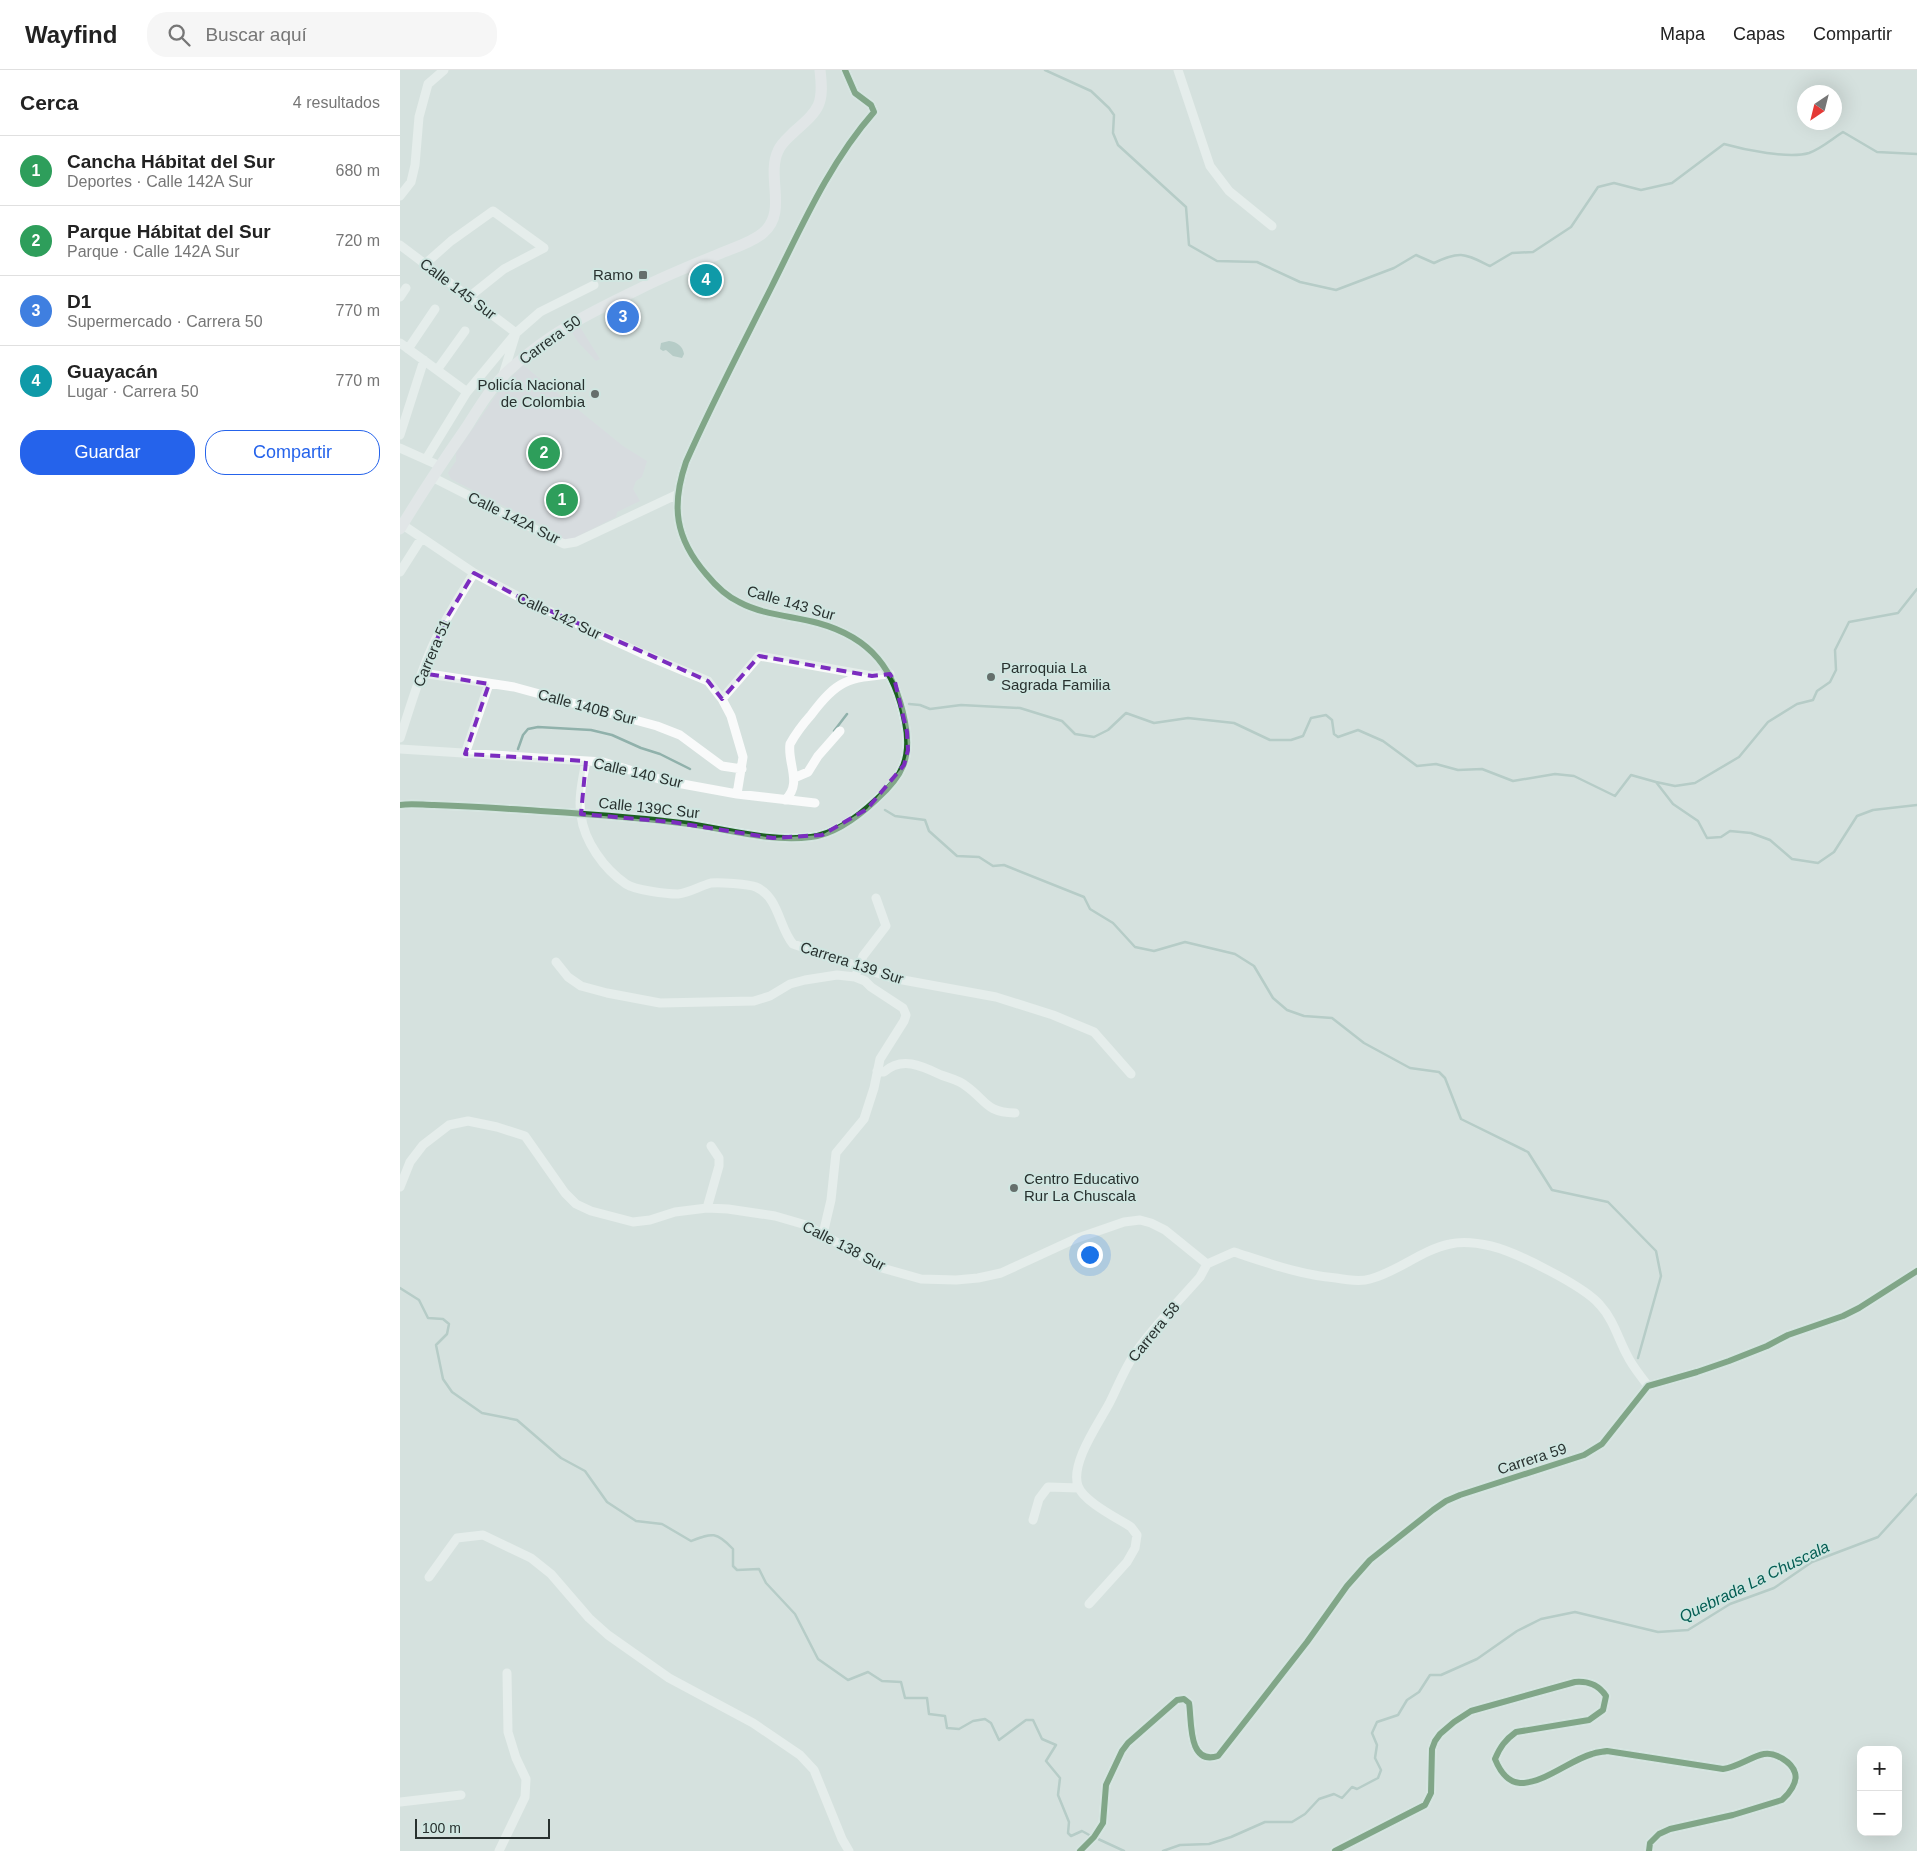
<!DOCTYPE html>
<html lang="es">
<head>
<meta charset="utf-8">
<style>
	body { margin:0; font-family:Arial,sans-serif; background:#f6f6f6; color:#222 }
	.controls { position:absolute; right:15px; bottom:15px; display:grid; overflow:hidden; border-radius:10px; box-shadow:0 5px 20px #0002 }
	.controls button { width:45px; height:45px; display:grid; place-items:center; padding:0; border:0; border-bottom:1px solid #e0e0e0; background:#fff; color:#222; font:25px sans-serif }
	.compass { position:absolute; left:1397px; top:15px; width:45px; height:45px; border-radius:50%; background:#fff; box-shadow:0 5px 20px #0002; rotate:215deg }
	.scale { position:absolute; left:15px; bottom:12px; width:135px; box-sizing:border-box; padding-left:5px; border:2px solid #28312f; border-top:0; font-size:14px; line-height:18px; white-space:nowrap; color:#28312f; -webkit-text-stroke:4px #d0e6e1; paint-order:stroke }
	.you { position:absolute; left:689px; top:1184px; width:18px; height:18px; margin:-12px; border:4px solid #fff; border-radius:50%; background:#1a73e8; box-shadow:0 0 0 8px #1a73e833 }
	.badge { display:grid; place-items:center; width:32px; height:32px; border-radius:50%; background:#2563eb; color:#fff; font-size:16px; font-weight:700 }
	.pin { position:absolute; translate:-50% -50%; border:2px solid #fff; box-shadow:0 1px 5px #0006 }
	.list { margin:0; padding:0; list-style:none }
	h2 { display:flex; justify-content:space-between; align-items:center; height:65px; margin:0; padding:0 20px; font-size:21px }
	h2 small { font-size:16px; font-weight:400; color:#767676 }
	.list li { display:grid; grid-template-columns:32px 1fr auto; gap:15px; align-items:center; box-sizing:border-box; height:70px; padding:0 20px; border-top:1px solid #e0e0e0 }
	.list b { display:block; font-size:19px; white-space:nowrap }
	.list p { margin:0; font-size:16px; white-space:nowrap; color:#767676 }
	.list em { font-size:16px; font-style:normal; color:#767676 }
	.actions { display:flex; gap:10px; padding:15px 20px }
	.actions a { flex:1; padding:11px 0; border:1px solid #2563eb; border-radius:20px; text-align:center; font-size:18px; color:#2563eb }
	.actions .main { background:#2563eb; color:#fff }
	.icon { flex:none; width:28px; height:28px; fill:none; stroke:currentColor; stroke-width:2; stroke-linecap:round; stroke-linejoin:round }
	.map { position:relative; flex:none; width:1517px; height:1781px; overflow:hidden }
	header { display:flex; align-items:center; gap:30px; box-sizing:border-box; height:70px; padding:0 25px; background:#fff; border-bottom:1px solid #e0e0e0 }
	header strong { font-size:24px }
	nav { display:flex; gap:28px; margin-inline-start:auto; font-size:18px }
	.search { width:350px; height:45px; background:#f6f6f6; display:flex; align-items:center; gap:12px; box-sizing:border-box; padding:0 18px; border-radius:20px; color:#767676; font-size:19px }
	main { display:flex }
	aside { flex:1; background:#fff }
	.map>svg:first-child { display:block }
	.green { fill:#dad4e1 }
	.water { fill:#90b1ab }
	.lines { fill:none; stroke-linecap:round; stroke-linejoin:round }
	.stream { stroke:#90b1ab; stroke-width:2.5 }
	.minor { stroke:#f9fafa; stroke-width:9 }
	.major { stroke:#efecf2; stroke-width:11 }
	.cycleway-casing { stroke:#d0e6e1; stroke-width:9 }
	.cycleway { stroke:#1b5e20; stroke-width:6 }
	.marked { fill:none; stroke:#7b2cbf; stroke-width:4; stroke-dasharray:10 6; stroke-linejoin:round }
	.poi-dot { fill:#656f6c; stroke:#d0e6e1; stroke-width:2 }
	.labels { text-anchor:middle; stroke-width:4; stroke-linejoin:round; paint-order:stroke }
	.poi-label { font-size:15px; fill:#28312f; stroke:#d0e6e1; text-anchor:end }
	.street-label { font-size:15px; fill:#28312f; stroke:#d0e6e1 }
	.water-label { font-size:16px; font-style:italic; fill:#035d53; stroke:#d0e6e1 }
</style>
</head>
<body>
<header>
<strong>Wayfind</strong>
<div class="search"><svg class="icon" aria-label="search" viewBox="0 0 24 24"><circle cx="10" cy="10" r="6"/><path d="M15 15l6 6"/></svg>Buscar aquí</div>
<nav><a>Mapa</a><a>Capas</a><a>Compartir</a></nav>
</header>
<main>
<aside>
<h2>Cerca<small>4 resultados</small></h2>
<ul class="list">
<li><span class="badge" style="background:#2e9e5b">1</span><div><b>Cancha Hábitat del Sur</b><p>Deportes · Calle 142A Sur</p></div><em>680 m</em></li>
<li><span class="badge" style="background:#2e9e5b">2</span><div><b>Parque Hábitat del Sur</b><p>Parque · Calle 142A Sur</p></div><em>720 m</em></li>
<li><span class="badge" style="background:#3f7fe0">3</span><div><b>D1</b><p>Supermercado · Carrera 50</p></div><em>770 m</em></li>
<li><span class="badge" style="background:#0f9aa8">4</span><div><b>Guayacán</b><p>Lugar · Carrera 50</p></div><em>770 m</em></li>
</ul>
<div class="actions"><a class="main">Guardar</a><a>Compartir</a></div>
</aside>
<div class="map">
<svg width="1517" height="1781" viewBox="0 0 1517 1781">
	<rect width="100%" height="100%" fill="#d5e1de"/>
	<path class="green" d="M 180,257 L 200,289 L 196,291 L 178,272 L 171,261 Z
		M 123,295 L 223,376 L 247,391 L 242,407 L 236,411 L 233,419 L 240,431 L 217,442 L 216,447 L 168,471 L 161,468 L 162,466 L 161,465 L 51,409 L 48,403 L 56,391 L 56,383 L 101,318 Z"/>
	<path class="water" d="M 269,271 C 277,272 283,276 284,284 L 282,288 L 273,286 L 266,280 L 263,281 L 260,279 L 261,273 Z"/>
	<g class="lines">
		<path class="stream" d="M 645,0 L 691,21 L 709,38 L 714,45 L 713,63 L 718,75 L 786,137 L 789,175 L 817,191 L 857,192 L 900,212 L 936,220 L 994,198 L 1016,185 L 1034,193 C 1061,180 1065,184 1090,196 L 1112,183 L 1133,182 L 1171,157 L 1198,117 L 1214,113 L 1241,120 L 1272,113 L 1324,74 C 1345,80 1389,89 1409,83 C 1421,79 1432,69 1443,62 L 1477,82 L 1517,84
			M 509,634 L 520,635 L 530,639 L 561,635 L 620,638 L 662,651 L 675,664 L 694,667 L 708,660 L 726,643 L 754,653 L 788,648 L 834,653 L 870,670 L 891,670 L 903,666 L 911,648 L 926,645 L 932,650 L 934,664 L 938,667 L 958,660 L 983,671 L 1017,696 L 1036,694 L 1058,700 L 1082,699 L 1113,711 L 1155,704 L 1174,706 L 1215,726 L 1231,705 L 1256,712 L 1273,734 L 1298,751 L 1307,768 L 1321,767 L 1330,761 L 1351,763 L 1370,770 L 1392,789 L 1418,793 L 1434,782 L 1457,746 L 1473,740 L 1517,735
			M 434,661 L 447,644
			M 118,679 L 123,665 L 128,659 L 138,657 L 191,660 L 212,665 L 241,678 L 260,684 L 290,699
			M 1256,712 L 1275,716 L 1295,713 L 1339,687 L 1368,652 L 1397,634 L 1413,630 L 1417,621 L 1430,612 L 1436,600 L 1435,580 L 1449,552 L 1498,543 L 1517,519
			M 485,740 L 495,746 L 525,750 L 529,761 L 557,786 L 579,787 L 593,796 L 604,795 L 684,827 L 690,839 L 713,853 L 735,877 L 754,881 L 785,872 L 835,884 L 854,896 L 873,928 L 887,940 L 904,946 L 932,948 L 964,973 L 1010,998 L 1039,1002 L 1045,1008 L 1061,1049 L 1128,1082 L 1152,1120 L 1208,1132 L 1256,1181 L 1261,1206 L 1238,1288
			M 0,1218 L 19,1230 L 28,1248 L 43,1249 L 49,1254 L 47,1264 L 36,1275 L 43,1309 L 52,1322 L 82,1343 L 117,1350 L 161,1388 L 185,1401 L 207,1432 L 236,1451 L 262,1454 L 291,1471 C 312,1463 316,1461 333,1479 L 333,1496 L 337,1500 L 359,1499 L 366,1513 L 395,1544 L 418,1589 L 448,1610 L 468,1602 L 482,1611 L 501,1612 L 505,1628 L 527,1628 L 529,1644 L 545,1646 L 547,1658 L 559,1659 L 573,1651 L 585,1649 L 591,1653 L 599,1670 L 626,1650 L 633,1650 L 642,1669 L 656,1675 L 646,1691 L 660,1708 L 658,1725 L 669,1752 L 668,1763 L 671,1766 L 682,1761 L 691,1766
			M 696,1768 L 724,1781
			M 763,1781 L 780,1775 L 809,1774 L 831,1767 L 865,1752 L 892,1752 L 905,1744 L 919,1729 L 934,1724 L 942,1728 L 952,1717 L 957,1719 L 978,1708 L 981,1700 L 975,1688 L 977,1675 L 972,1663 L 977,1652 L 998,1645 L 1007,1630 L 1019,1622 L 1030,1605 L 1041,1605 L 1077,1589 L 1117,1561 L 1141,1549 L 1175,1542 L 1258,1562 L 1288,1560 L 1330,1534 L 1374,1518 L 1412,1492 L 1478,1467 L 1517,1424"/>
		<path class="minor" d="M 778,0 L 810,96 L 829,121 L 872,156
			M 0,126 L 11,112 L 15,95 L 19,47 L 28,14 L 44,0
			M 0,175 L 116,263 L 103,305
			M 25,194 L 51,171 L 93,141 L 144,178 L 104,199 L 69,227
			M 0,227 L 6,218
			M 0,273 L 67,322
			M 8,279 L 35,239
			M 37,300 L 65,261
			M 0,365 L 24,290
			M 0,378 L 40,396
			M 26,389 L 67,322 L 116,263 L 140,242 L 194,215
			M 32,407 L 164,474 L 176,472 L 278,424
			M 0,453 L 74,503 L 121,528 L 241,583 L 308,611 L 322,629
			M 0,502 L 21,469
			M 22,603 L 114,617 L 257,656 L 280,665 L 322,696 L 342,699
			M 0,668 C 10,638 19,606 32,577 C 44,551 59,527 74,503
			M 0,679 L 203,692 L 266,711 L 337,724 L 415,733
			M 65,684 L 89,614
			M 186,691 C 183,708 178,728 181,745 C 184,771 204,799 226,814 C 235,820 266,824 278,824 C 289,823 300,816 311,813 C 318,812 349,814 356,817 C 379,827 379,858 393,874 L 492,908 L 596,927 L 653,945 L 694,962 L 731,1004
			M 394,708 L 408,702 L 418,686 L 440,661
			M 337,724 L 343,687 L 331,646 L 322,629 L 359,586 L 472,606
			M 385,730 C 403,714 387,693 390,674 C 396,663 403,654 411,645 C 437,610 447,608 490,604
			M 0,735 C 11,733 23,735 34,735 C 60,736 86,737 111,739 C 171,743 231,746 290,754 C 330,760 371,772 411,767 C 436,764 459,746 477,729 C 503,706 512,687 505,652 C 495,600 472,568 418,553 C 392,546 363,545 339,532 C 326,526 315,515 306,504 C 275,468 271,436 286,392 C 312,333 342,276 371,218 C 401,158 429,93 474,42 L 471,35 L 455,23 L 445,0
			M 156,892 L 168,907 L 181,916 L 207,923 L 260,933 L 354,931 L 370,926 L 390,914 L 405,910 L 437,905 L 455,907 L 465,911 L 471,917 L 503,938 L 506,945 L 504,951 L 480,989 L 474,1018 L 464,1049 L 436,1083 L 431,1130 L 423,1164
			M 457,902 L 463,886 L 486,856 L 476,828
			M 477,1001 L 484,1002 C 502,986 522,996 541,1005 C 549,1008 559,1010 566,1016 C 586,1030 586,1043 615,1043
			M 0,1117 L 10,1092 L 23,1075 L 49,1055 L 68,1051 L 97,1057 L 125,1066 L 165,1123 L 176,1134 L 191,1141 L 233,1152 L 250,1150 L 275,1142 L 307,1138 L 328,1139 L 375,1146 L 406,1155 L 482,1198 L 521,1209 L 556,1210 L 578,1208 L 601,1203 L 675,1169 L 724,1152 L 740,1150 L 751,1153 L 765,1160 L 807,1194
			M 307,1138 L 319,1096 L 319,1088 L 311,1076
			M 633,1450 L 639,1429 L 648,1417 L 679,1418
			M 29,1507 L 57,1468 L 83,1465 L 131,1488 L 151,1504 L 189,1548 L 208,1565 L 269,1608 L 353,1653 L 400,1685 L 414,1700 L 442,1769 L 449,1781
			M 689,1534 L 727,1492 L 735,1478 L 737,1465 L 731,1457 C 717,1448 683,1431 678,1416 C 670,1393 699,1353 710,1332 C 718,1316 724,1300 734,1285 C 751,1259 779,1231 800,1207 L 807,1194 L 834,1182 C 868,1193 900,1205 936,1208 C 947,1210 960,1212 970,1209 C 998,1202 1021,1180 1050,1174 C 1063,1171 1078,1173 1091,1176 C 1116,1182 1184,1216 1200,1235 C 1213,1249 1218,1268 1227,1285 C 1232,1296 1241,1306 1248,1316
			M 0,1732 L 61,1725
			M 99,1781 L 125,1727 L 126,1709 L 116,1688 L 108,1662 L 107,1603
			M 680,1781 L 694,1767 L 703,1753 L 706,1715 L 722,1681 L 728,1673 L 777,1630 L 784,1629 L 789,1633 C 792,1649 787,1696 818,1686 L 907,1572 L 947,1516 L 970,1490 L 1033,1440 L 1046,1431 L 1060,1425 L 1184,1385 L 1202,1374 L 1248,1316 L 1297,1302 L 1329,1291 L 1367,1276 L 1388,1265 L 1443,1246 L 1459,1238 L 1517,1201
			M 935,1781 L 1025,1735 L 1031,1723 L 1032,1679 L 1035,1671 L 1040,1664 L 1054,1652 L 1071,1641 L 1175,1612 C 1188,1611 1198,1614 1206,1626 L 1203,1640 L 1189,1650 L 1116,1662 C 1105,1670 1100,1677 1095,1689 C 1099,1699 1107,1712 1120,1713 C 1143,1714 1170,1690 1192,1684 C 1197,1682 1202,1682 1207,1681 L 1323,1699 C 1338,1697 1352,1686 1364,1684 C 1375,1682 1392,1692 1395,1703 C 1398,1712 1389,1724 1382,1730 L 1333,1745 L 1270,1759 L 1259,1764 L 1250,1773 L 1249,1781"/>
		<path class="major" d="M 0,459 C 21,424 43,391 66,358 C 78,339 90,319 106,303 C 147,264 189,243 239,219 C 265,206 292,195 319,184 C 333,178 351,173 363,163 C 388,142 366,107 378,81 C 381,73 389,67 395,61 C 420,39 424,34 420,0"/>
		<defs>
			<path id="cycleway" d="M 0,735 C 11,733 23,735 34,735 C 60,736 86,737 111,739 C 171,743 231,746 290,754 C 330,760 371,772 411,767 C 436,764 459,746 477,729 C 503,706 512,687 505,652 C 495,600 472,568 418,553 C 392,546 363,545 339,532 C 326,526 315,515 306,504 C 275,468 271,436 286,392 C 312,333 342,276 371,218 C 401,158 429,93 474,42 L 471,35 L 455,23 L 445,0
				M 680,1781 L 694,1767 L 703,1753 L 706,1715 L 722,1681 L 728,1673 L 777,1630 L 784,1629 L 789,1633 C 792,1649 787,1696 818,1686 L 907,1572 L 947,1516 L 970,1490 L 1033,1440 L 1046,1431 L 1060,1425 L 1184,1385 L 1202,1374 L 1248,1316 L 1297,1302 L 1329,1291 L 1367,1276 L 1388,1265 L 1443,1246 L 1459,1238 L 1517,1201
				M 935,1781 L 1025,1735 L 1031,1723 L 1032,1679 L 1035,1671 L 1040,1664 L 1054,1652 L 1071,1641 L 1175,1612 C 1188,1611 1198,1614 1206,1626 L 1203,1640 L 1189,1650 L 1116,1662 C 1105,1670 1100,1677 1095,1689 C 1099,1699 1107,1712 1120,1713 C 1143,1714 1170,1690 1192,1684 C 1197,1682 1202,1682 1207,1681 L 1323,1699 C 1338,1697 1352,1686 1364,1684 C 1375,1682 1392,1692 1395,1703 C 1398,1712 1389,1724 1382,1730 L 1333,1745 L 1270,1759 L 1259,1764 L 1250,1773 L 1249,1781"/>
		</defs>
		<use href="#cycleway" class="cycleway-casing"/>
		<use href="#cycleway" class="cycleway"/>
	</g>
	<path d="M0 0H1517V1781H0ZM 74,503 L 121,528 L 308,611 L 322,629 L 359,586 L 472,606 L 490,604 L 495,612 L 507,662 L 508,680 L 504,695 L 467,739 L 422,765 L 373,768 L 272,752 L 181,744 L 186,691 L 65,684 L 89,614 L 22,603 L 46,549 Z" fill="#d5e1de" fill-opacity=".55" fill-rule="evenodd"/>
	<path class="marked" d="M 74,503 L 121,528 L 308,611 L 322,629 L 359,586 L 472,606 L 490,604 L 495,612 L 507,662 L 508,680 L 504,695 L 467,739 L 422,765 L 373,768 L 272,752 L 181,744 L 186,691 L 65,684 L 89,614 L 22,603 L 46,549 Z"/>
	<g class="poi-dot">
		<rect x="238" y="200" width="10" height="10" rx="2.5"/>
		<circle cx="195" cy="324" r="5"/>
		<circle cx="591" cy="607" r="5"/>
		<circle cx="614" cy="1118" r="5"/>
	</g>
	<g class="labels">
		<g class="poi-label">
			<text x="233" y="210">Ramo</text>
			<text x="185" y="320">Policía Nacional<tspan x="185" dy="17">de Colombia</tspan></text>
			<text x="601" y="603" text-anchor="start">Parroquia La<tspan x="601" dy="17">Sagrada Familia</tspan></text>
			<text x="624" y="1114" text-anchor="start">Centro Educativo<tspan x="624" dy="17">Rur La Chuscala</tspan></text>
		</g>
		<g class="street-label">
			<text transform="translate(58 219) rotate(37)" y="5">Calle 145 Sur</text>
			<text transform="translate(150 270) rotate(-36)" y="5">Carrera 50</text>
			<text transform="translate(114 448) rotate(26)" y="5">Calle 142A Sur</text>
			<text transform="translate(391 533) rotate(16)" y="5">Calle 143 Sur</text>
			<text transform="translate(159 546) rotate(25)" y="5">Calle 142 Sur</text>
			<text transform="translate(32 583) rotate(-67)" y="5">Carrera 51</text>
			<text transform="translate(187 637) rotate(15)" y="5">Calle 140B Sur</text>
			<text transform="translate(238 703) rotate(13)" y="5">Calle 140 Sur</text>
			<text transform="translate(249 738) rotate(6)" y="5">Calle 139C Sur</text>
			<text transform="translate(452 893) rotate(18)" y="5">Carrera 139 Sur</text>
			<text transform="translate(444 1176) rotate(27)" y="5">Calle 138 Sur</text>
			<text transform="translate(754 1262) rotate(-51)" y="5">Carrera 58</text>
			<text transform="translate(1132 1389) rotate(-18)" y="5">Carrera 59</text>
		</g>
		<g class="water-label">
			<text transform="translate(1354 1511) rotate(-26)" y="6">Quebrada La Chuscala</text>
		</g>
	</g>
</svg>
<div class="controls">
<button>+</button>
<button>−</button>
</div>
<svg class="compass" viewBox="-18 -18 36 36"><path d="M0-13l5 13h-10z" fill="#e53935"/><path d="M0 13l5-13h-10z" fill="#767676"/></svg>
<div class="scale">100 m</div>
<div class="you"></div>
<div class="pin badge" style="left:162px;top:430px;background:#2e9e5b">1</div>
<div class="pin badge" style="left:144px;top:383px;background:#2e9e5b">2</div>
<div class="pin badge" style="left:223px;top:247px;background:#3f7fe0">3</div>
<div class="pin badge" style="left:306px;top:210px;background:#0f9aa8">4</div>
</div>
</main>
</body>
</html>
